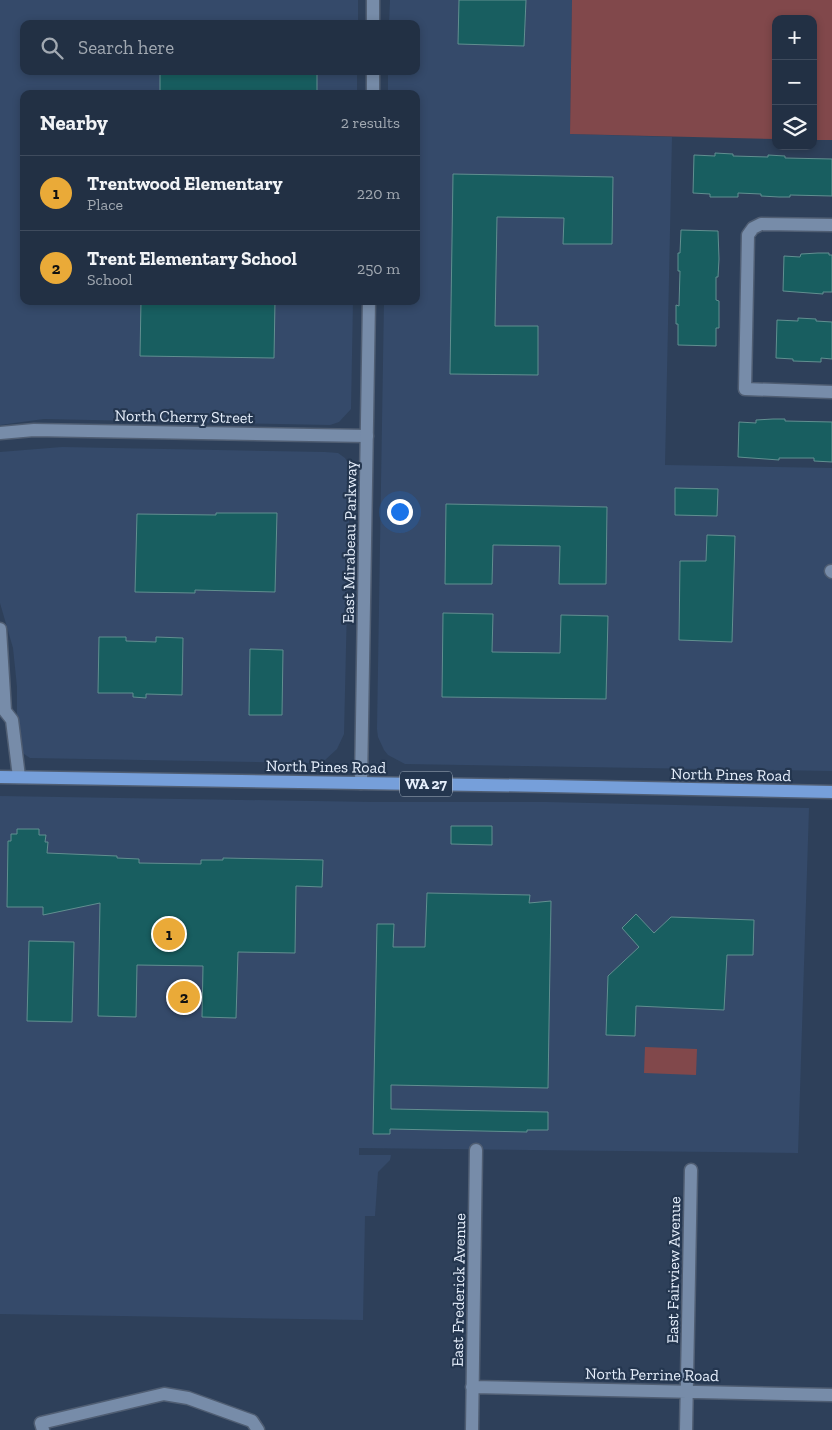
<!DOCTYPE html>
<html lang="en">
<head>
<meta charset="utf-8">
<style>
	body { margin:0; font-family:"Zilla Slab",serif; background:#2a384b; color:#f1f3f6 }
	.controls { position:absolute; right:15px; top:15px; display:grid; overflow:hidden; border-radius:10px; box-shadow:0 2px 8px #0003 }
	.controls button { width:45px; height:45px; display:grid; place-items:center; padding:0; border:0; border-bottom:1px solid #3f4b5d; background:#223044; color:#f1f3f6; font:25px sans-serif }
	.you { position:absolute; left:399px; top:511px; width:18px; height:18px; margin:-12px; border:4px solid #fff; border-radius:50%; background:#1a73e8; box-shadow:0 0 0 8px #1a73e833 }
	.badge { display:grid; place-items:center; width:32px; height:32px; border-radius:50%; background:#eaaa38; color:#111; font-size:16px; font-weight:700 }
	.pin { position:absolute; translate:-50% -50%; border:2px solid #fff; box-shadow:0 1px 5px #0006 }
	.list { margin:0; padding:0; list-style:none }
	h2 { display:flex; justify-content:space-between; align-items:center; height:65px; margin:0; padding:0 20px; font-size:21px }
	h2 small { font-size:16px; font-weight:400; color:#a2a9b2 }
	.list li { display:grid; grid-template-columns:32px 1fr auto; gap:15px; align-items:center; box-sizing:border-box; height:75px; padding:0 20px; border-top:1px solid #3f4b5d }
	.list b { display:block; font-size:19px; white-space:nowrap }
	.list p { margin:0; font-size:16px; white-space:nowrap; color:#a2a9b2 }
	.list em { font-size:16px; font-style:normal; color:#a2a9b2 }
	.icon { flex:none; width:28px; height:28px; fill:none; stroke:currentColor; stroke-width:2; stroke-linecap:round; stroke-linejoin:round }
	.map { position:relative; flex:none; width:832px; height:1430px; overflow:hidden }
	.search { position:absolute; background:#223044; box-shadow:0 2px 8px #0003; left:20px; top:20px; width:400px; height:55px; display:flex; align-items:center; gap:12px; box-sizing:border-box; padding:0 18px; border-radius:10px; color:#a2a9b2; font-size:19px }
	.panel { position:absolute; background:#223044; box-shadow:0 2px 8px #0003; left:20px; top:90px; width:400px; height:215px; border-radius:10px }
	.map>svg:first-child { display:block }
	.built { fill:#354a6a }
	.green { fill:#81484b }
	.building { fill:#185e60; stroke:#618f90 }
	.lines { fill:none; stroke-linecap:round; stroke-linejoin:round }
	.minor-casing { stroke:#505e73; stroke-width:15 }
	.tertiary-casing { stroke:#505e73; stroke-width:15 }
	.primary-casing { stroke:#505e73; stroke-width:15 }
	.minor { stroke:#778ca9; stroke-width:12 }
	.tertiary { stroke:#778ca9; stroke-width:12 }
	.primary { stroke:#769fda; stroke-width:12 }
	.labels { text-anchor:middle; stroke-width:4.5; stroke-linejoin:round; paint-order:stroke }
	.shield { fill:#24364f; stroke:#acb8c8; stroke-width:1 }
	.shield-label { font-size:15px; font-weight:bold; fill:#e6effc }
	.street-label { font-size:16px; fill:#e6effc; stroke:#24364f }
</style>
</head>
<body>
<div class="map">
<svg width="832" height="1430" viewBox="0 0 832 1430">
	<rect width="100%" height="100%" fill="#2e405a"/>
	<path class="built" d="M 0,0 L 358,0 L 358,24 L 24,24 L 24,71 L 357,71 L 357,94 L 24,94 L 24,301 L 353,301 L 351,409 L 339,422 L 330,425 L 44,419 L 0,425 Z
		M 390,0 L 572,0 L 570,134 L 672,137 L 665,465 L 832,468 L 832,771 L 405,764 L 388,755 L 384,750 L 378,737 L 377,729 L 384,301 L 416,301 L 416,94 L 388,94 L 388,71 L 416,71 L 416,24 L 389,24 Z
		M 62,447 L 325,452 L 338,453 L 345,458 L 349,465 L 350,475 L 344,734 L 337,749 L 325,760 L 311,763 L 30,758 L 24,754 L 19,749 L 17,739 L 17,687 L 13,648 L 0,603 L 0,452 Z
		M 0,796 L 372,802 L 547,802 L 809,808 L 798,1153 L 359,1148 L 359,1155 L 391,1155 L 390,1160 L 378,1172 L 375,1216 L 365,1216 L 363,1320 L 0,1314 Z"/>
	<path class="green" d="M 572,0 L 832,0 L 832,140 L 813,140 L 813,19 L 776,19 L 776,139 L 570,134 Z
		M 645,1047 L 697,1049 L 696,1075 L 644,1073 Z"/>
	<path class="building" d="M 459,0 L 526,0 L 524,46 L 458,44 Z
		M 160,71 L 317,71 L 317,93 L 284,93 L 284,91 L 234,94 L 160,94 Z
		M 715,153 L 733,154 L 733,156 L 768,157 L 768,155 L 785,156 L 785,158 L 832,159 L 832,196 L 790,195 L 790,197 L 779,197 L 761,196 L 761,194 L 738,193 L 738,197 L 710,197 L 710,194 L 693,193 L 694,155 L 715,156 Z
		M 453,174 L 613,177 L 612,244 L 563,244 L 564,218 L 497,217 L 495,326 L 538,326 L 538,375 L 450,374 Z
		M 681,230 L 718,231 L 719,259 L 718,277 L 716,277 L 716,300 L 719,301 L 719,328 L 716,328 L 716,346 L 678,345 L 678,324 L 676,324 L 676,305 L 679,306 L 680,271 L 678,271 L 678,253 L 680,253 Z
		M 818,253 L 829,253 L 829,255 L 832,255 L 832,292 L 823,292 L 823,294 L 783,291 L 784,256 L 800,257 L 801,254 Z
		M 141,301 L 275,301 L 274,358 L 140,356 Z
		M 798,318 L 816,319 L 816,321 L 832,322 L 832,359 L 821,358 L 821,362 L 793,361 L 793,359 L 776,358 L 777,320 L 798,321 Z
		M 773,419 L 785,419 L 785,421 L 832,422 L 832,462 L 814,461 L 814,458 L 779,458 L 779,460 L 738,457 L 739,422 L 756,423 L 756,420 Z
		M 675,488 L 718,489 L 717,516 L 675,515 Z
		M 446,504 L 607,507 L 606,584 L 559,584 L 560,546 L 493,545 L 492,584 L 445,584 Z
		M 216,513 L 277,513 L 275,592 L 195,590 L 195,593 L 135,592 L 137,514 L 216,515 Z
		M 707,535 L 735,536 L 732,642 L 679,640 L 680,561 L 706,561 Z
		M 443,613 L 493,614 L 492,652 L 560,653 L 561,615 L 608,616 L 606,699 L 442,697 Z
		M 99,637 L 126,637 L 126,641 L 156,642 L 156,637 L 183,638 L 182,695 L 146,694 L 146,698 L 133,697 L 133,693 L 98,693 Z
		M 250,649 L 283,650 L 282,715 L 249,715 Z
		M 451,826 L 492,826 L 492,845 L 451,844 Z
		M 17,829 L 39,829 L 39,835 L 46,835 L 45,842 L 48,842 L 47,853 L 117,856 L 117,858 L 139,859 L 139,863 L 201,864 L 201,860 L 223,860 L 223,858 L 323,860 L 322,887 L 296,886 L 295,953 L 238,952 L 236,1018 L 202,1017 L 203,966 L 137,965 L 136,1017 L 98,1016 L 100,903 L 43,915 L 43,907 L 7,907 L 8,841 L 11,841 L 11,834 L 17,834 Z
		M 427,893 L 530,895 L 529,903 L 551,901 L 548,1088 L 391,1085 L 391,1109 L 548,1112 L 548,1130 L 527,1130 L 527,1132 L 390,1129 L 390,1134 L 373,1134 L 377,924 L 394,924 L 393,947 L 425,947 Z
		M 636,914 L 654,933 L 671,917 L 754,920 L 753,955 L 727,955 L 724,1010 L 636,1006 L 635,1036 L 606,1035 L 608,976 L 639,947 L 622,928 Z
		M 29,941 L 74,942 L 72,1022 L 27,1021 Z"/>
	<g class="lines">
		<defs>
			<path id="minor" d="M 832,225 L 761,224 L 753,228 L 748,235 L 745,389 L 832,392
				M 0,433 L 34,430 L 367,436
				M 831,571 L 832,572
				M 0,629 L 5,711 L 12,720 L 19,777
				M 472,1387 L 832,1395
				M 43,1430 L 41,1423 L 164,1394 L 188,1398 L 252,1421 L 258,1430
				M 472,1430 L 476,1150
				M 686,1430 L 691,1170"/>
			<path id="tertiary" d="M 373,0 L 373,24
				M 373,71 L 373,94
				M 361,783 L 369,301"/>
			<path id="primary" d="M 0,777 L 547,786 L 832,792"/>
		</defs>
		<use href="#minor" class="minor-casing"/>
		<use href="#tertiary" class="tertiary-casing"/>
		<use href="#primary" class="primary-casing"/>
		<use href="#minor" class="minor"/>
		<use href="#tertiary" class="tertiary"/>
		<use href="#primary" class="primary"/>
	</g>
	<g class="labels">
		<rect class="shield" x="400" y="771.5" width="52" height="25" rx="4"/>
		<g class="shield-label">
			<text x="426" y="789">WA 27</text>
		</g>
		<g class="street-label">
			<text transform="translate(184 416) rotate(1)" y="6">North Cherry Street</text>
			<text transform="translate(349 542) rotate(-89)" y="6">East Mirabeau Parkway</text>
			<text transform="translate(326 766) rotate(1)" y="6">North Pines Road</text>
			<text transform="translate(731 774) rotate(1)" y="6">North Pines Road</text>
			<text transform="translate(673 1270) rotate(-89)" y="6">East Fairview Avenue</text>
			<text transform="translate(458 1290) rotate(-89)" y="6">East Frederick Avenue</text>
			<text transform="translate(652 1374) rotate(1)" y="6">North Perrine Road</text>
		</g>
	</g>
</svg>
<div class="controls">
<button>+</button>
<button>−</button>
<button><svg class="icon" aria-label="layers" viewBox="0 0 24 24"><path d="M12 4l9 5-9 5-9-5zM3 14l9 5 9-5"/></svg></button>
</div>
<div class="you"></div>
<div class="pin badge" style="left:169px;top:934px">1</div>
<div class="pin badge" style="left:184px;top:997px">2</div>
<div class="search"><svg class="icon" aria-label="search" viewBox="0 0 24 24"><circle cx="10" cy="10" r="6"/><path d="M15 15l6 6"/></svg>Search here</div>
<section class="panel">
<h2>Nearby<small>2 results</small></h2>
<ul class="list">
<li><span class="badge">1</span><div><b>Trentwood Elementary</b><p>Place</p></div><em>220 m</em></li>
<li><span class="badge">2</span><div><b>Trent Elementary School</b><p>School</p></div><em>250 m</em></li>
</ul>
</section>
</div>
</body>
</html>
